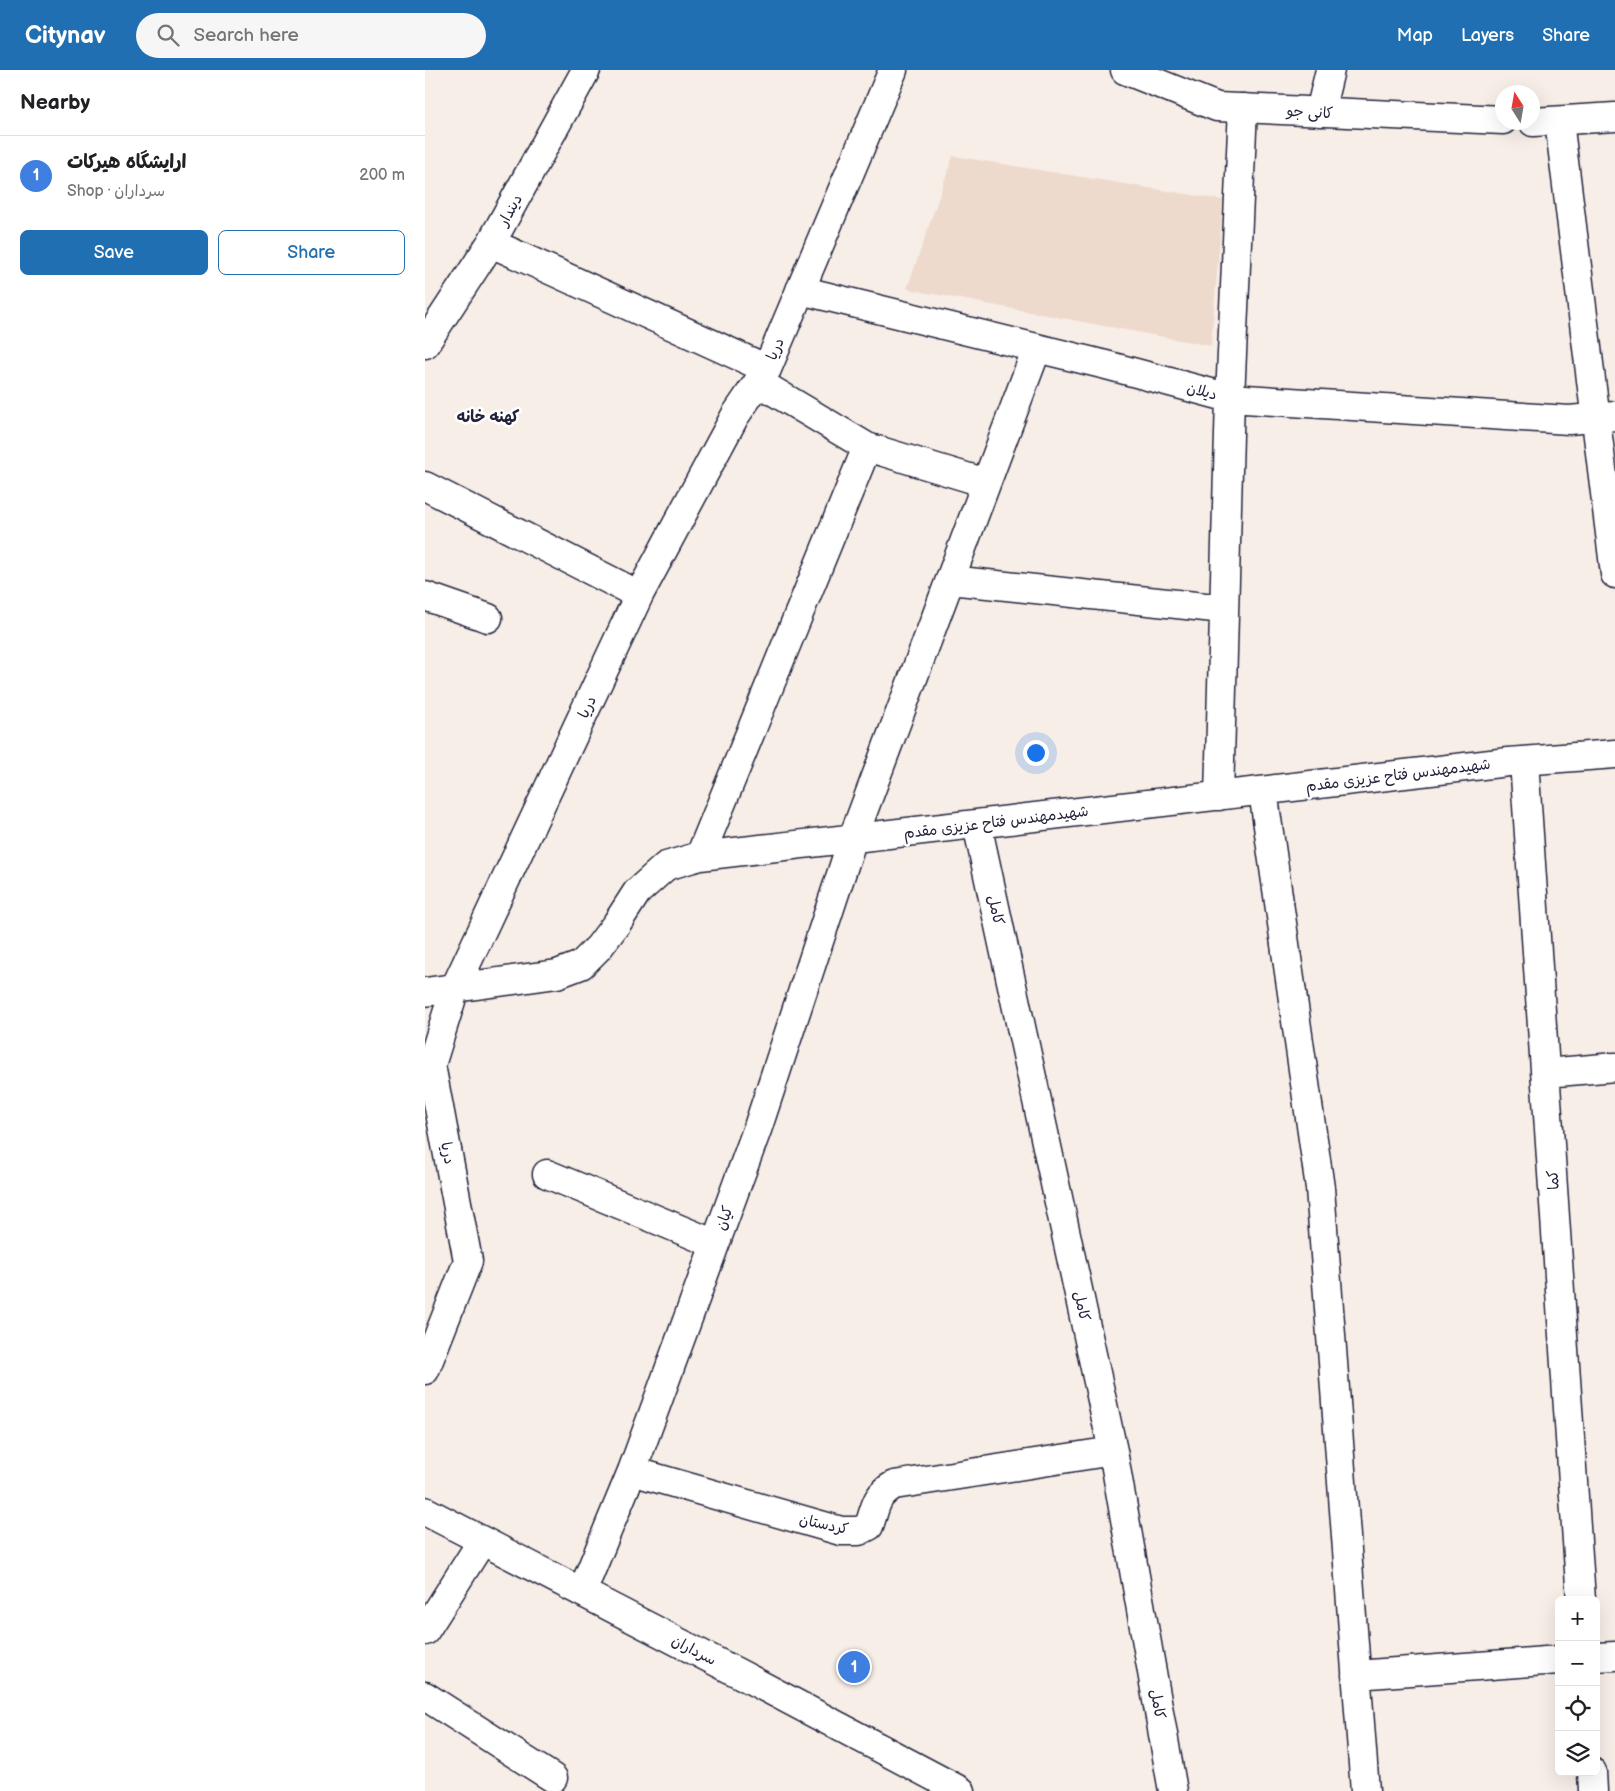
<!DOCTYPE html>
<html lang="en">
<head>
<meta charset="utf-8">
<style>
	body { margin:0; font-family:"Balsamiq Sans","Playpen Sans Arabic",sans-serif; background:#f6f6f6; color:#202124 }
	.controls { position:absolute; right:15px; bottom:15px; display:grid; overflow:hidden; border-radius:8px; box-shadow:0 5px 20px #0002 }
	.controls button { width:45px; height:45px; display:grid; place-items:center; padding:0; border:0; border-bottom:1px solid #e0e0e0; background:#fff; color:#202124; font:25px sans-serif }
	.compass { position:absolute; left:1070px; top:15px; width:45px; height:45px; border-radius:50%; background:#fff; box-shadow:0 5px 20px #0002; rotate:349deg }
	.you { position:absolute; left:610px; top:682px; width:18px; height:18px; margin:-12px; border:4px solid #fff; border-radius:50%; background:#1a73e8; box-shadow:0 0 0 8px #1a73e833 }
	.badge { display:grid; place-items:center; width:32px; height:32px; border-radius:50%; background:#1f6fb2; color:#fff; font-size:16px; font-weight:700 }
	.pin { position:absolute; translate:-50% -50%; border:2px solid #fff; box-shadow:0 1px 5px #0006 }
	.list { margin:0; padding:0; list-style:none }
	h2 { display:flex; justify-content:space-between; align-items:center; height:65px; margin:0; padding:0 20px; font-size:21px }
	h2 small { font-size:16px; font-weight:400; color:#757577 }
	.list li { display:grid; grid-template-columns:32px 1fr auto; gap:15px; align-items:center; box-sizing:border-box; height:80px; padding:0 20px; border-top:1px solid #e0e0e0 }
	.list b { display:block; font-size:19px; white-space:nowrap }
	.list p { margin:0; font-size:16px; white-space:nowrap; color:#757577 }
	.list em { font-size:16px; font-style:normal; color:#757577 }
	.actions { display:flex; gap:10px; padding:15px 20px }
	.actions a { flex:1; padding:11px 0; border:1px solid #1f6fb2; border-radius:8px; text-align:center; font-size:18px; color:#1f6fb2 }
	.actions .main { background:#1f6fb2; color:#fff }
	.icon { flex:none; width:28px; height:28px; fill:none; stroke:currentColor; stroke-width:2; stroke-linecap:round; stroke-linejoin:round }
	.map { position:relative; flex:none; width:1190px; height:1721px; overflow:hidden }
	header { display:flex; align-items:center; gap:30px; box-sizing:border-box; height:70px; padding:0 25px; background:#1f6fb2; color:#fff }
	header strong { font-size:24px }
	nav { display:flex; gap:28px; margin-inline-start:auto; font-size:18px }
	.search { width:350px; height:45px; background:#f6f6f6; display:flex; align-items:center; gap:12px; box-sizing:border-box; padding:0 18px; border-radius:28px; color:#757577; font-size:19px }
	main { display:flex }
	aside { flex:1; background:#fff }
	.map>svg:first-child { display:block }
	.built { fill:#eedacc }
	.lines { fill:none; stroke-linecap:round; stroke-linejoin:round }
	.street-casing { stroke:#22223b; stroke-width:31 }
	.secondary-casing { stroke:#22223b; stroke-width:31 }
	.street { stroke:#fff; stroke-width:28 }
	.secondary { stroke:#fff; stroke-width:28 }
	.labels { text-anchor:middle; stroke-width:5; stroke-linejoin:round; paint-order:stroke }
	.street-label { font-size:15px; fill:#22223b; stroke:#fff }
	.neighbourhood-label { font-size:16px; font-weight:bold; fill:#22223b; stroke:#fff }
</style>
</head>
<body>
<header>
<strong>Citynav</strong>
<div class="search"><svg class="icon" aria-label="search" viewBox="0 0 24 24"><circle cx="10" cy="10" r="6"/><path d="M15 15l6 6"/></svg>Search here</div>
<nav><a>Map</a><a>Layers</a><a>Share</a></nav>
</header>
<main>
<aside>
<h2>Nearby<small></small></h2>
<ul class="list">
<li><span class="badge" style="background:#3f7fe0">1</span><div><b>ارایشگاە هیرکات</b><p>Shop · سرداران</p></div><em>200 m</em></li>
</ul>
<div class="actions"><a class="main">Save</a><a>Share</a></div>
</aside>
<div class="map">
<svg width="1190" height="1721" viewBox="0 0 1190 1721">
	<rect width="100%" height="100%" fill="#f7eee8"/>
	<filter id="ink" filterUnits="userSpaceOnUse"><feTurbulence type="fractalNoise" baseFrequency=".02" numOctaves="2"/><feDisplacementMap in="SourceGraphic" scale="10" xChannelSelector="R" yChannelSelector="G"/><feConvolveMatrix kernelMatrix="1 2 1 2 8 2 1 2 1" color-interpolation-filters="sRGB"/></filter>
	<g filter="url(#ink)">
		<path class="built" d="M 528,86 L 798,130 L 786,276 L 482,219 Z"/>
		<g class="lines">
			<defs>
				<path id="street" d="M 895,42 L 905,0
					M 1134,51 L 1190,504
					M 66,173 L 342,299
					M 375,220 L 681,295 L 805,328 L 1144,350 L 1190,346
					M 0,274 L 66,173 L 161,0
					M 333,312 L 442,377 L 561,413
					M 0,416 L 214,525
					M 525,510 L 799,539
					M 0,526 L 63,548
					M 1099,691 L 1156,1530
					M 838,721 L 895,1118 L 940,1721
					M 794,726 L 805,328 L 818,38
					M 552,754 L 688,1381 L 748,1721
					M 275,786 L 442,377
					M 0,922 L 132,904 L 156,895 L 174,877 L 192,853 L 212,822 L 241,796 L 275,786 L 1083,692 L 1190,684
					M 1121,1003 L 1190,997
					M 122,1104 L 290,1174
					M 0,1300 L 43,1191 L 6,995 L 30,918 L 214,525 L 310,346 L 342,299 L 468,0
					M 207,1401 L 416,1461 L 434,1461 L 444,1456 C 451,1436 450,1426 469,1415 L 688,1381
					M 157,1522 L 207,1401 L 333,1057 L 428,768 L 612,278
					M 0,1561 L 57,1471
					M 1171,1587 L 1190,1586
					M 931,1605 L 1134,1590
					M 0,1626 L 128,1708
					M 1167,1702 L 1168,1721"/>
				<path id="secondary" d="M 700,0 L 792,37 L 1078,50
					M 1108,52 L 1190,47
					M 0,1441 L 315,1604 L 536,1721"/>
			</defs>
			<use href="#street" class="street-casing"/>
			<use href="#secondary" class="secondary-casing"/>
			<use href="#street" class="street"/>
			<use href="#secondary" class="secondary"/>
		</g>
	</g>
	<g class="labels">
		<g class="street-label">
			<text transform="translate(885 42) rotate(3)" y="5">کانی جو</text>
			<text transform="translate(85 140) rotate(-61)" y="5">دیندار</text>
			<text transform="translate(350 279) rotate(-67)" y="5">دریا</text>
			<text transform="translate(777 321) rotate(15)" y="5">دیلان</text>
			<text transform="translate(162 637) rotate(-65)" y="5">دریا</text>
			<text transform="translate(973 705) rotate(-7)" y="5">شهیدمهندس فتاح عزیزی مقدم</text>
			<text transform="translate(571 752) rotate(-7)" y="5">شهیدمهندس فتاح عزیزی مقدم</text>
			<text transform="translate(571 840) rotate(78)" y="5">کامل</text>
			<text transform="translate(23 1083) rotate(79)" y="5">دریا</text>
			<text transform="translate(1128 1110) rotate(-94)" y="5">کما</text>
			<text transform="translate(299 1148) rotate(-70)" y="5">کیان</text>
			<text transform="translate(657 1236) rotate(78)" y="5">کامل</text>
			<text transform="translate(399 1454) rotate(12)" y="5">کردستان</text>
			<text transform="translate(269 1580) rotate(27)" y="5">سرداران</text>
			<text transform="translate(733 1634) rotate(80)" y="5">کامل</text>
		</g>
		<g class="neighbourhood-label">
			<text x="63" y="352">کهنه خانه</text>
		</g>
	</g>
</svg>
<div class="controls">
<button>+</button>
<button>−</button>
<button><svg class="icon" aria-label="locate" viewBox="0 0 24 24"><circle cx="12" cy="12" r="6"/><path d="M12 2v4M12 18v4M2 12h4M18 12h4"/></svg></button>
<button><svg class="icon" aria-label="layers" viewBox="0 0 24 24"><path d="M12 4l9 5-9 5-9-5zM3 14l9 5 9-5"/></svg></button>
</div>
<svg class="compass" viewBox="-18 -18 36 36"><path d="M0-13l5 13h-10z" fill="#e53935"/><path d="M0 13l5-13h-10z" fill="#757577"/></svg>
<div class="you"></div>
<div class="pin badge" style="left:429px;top:1597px;background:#3f7fe0">1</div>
</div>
</main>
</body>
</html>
